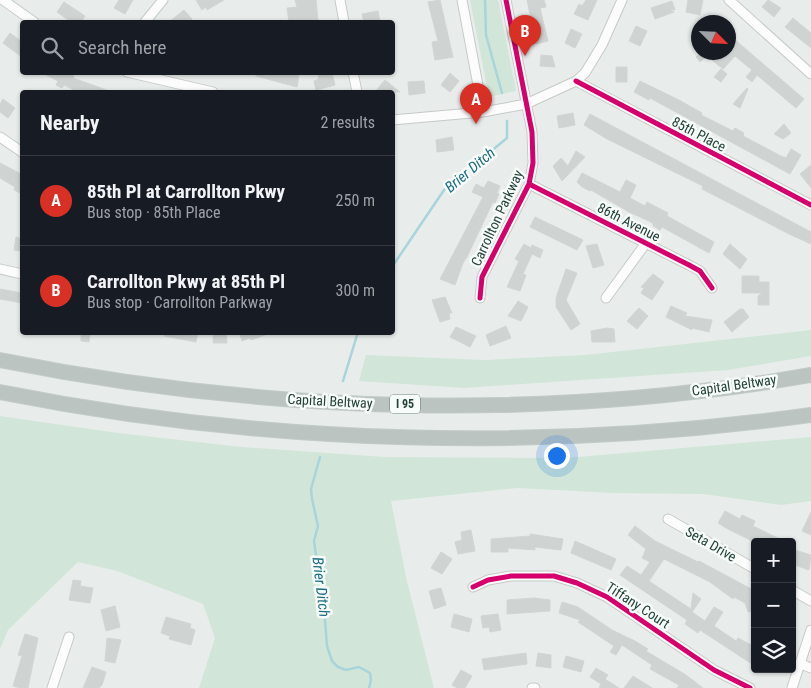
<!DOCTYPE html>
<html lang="en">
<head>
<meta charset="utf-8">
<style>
	body { margin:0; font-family:"Roboto Condensed",sans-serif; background:#242831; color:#f1f3f6 }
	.controls { position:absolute; right:15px; bottom:15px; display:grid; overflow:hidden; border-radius:5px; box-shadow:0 1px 4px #0004 }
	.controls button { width:45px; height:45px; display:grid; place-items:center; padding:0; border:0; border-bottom:1px solid #363941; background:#171b24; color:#f1f3f6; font:25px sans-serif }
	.compass { position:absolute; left:691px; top:15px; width:45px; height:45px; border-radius:50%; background:#171b24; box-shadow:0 1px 4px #0004; rotate:114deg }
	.you { position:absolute; left:556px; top:455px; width:18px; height:18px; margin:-12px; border:4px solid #fff; border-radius:50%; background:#1a73e8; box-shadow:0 0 0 8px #1a73e833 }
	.badge { display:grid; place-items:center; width:32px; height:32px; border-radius:50%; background:#d93025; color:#fff; font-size:16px; font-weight:700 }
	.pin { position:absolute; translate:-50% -41px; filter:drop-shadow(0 1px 2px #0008) }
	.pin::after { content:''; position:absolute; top:26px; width:18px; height:15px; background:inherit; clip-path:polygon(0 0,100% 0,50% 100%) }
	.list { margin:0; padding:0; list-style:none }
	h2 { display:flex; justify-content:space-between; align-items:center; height:65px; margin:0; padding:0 20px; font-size:21px }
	h2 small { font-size:16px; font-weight:400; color:#9ea1a6 }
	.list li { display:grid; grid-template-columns:32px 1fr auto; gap:15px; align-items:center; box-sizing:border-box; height:90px; padding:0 20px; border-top:1px solid #363941 }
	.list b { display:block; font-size:19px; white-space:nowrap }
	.list p { margin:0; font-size:16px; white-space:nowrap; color:#9ea1a6 }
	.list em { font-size:16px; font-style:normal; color:#9ea1a6 }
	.icon { flex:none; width:28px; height:28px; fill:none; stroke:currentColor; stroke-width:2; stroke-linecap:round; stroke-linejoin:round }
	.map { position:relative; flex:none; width:811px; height:688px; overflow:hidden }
	.search { position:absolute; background:#171b24; box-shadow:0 1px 4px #0004; left:20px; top:20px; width:375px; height:55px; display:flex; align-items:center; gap:12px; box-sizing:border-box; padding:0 18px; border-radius:5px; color:#9ea1a6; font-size:19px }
	.panel { position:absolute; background:#171b24; box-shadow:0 1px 4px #0004; left:20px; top:90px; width:375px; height:245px; border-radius:5px }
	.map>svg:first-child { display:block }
	.green { fill:#d1e6d8 }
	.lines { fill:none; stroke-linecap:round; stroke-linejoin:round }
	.stream { stroke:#a9d4db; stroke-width:2.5 }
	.building { fill:#cfd4d2; stroke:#d1d6d4 }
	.minor-casing { stroke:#c5cac8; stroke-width:11 }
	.highway-casing { stroke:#c3ccc9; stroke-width:16 }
	.minor { stroke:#fcfcfc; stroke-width:9 }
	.highway { stroke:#bcc4c2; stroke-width:14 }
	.cycleway-casing { stroke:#f7fbf9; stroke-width:8 }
	.cycleway { stroke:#d6006c; stroke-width:5 }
	.labels { text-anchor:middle; stroke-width:5; stroke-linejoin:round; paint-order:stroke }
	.shield { fill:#f7fbf9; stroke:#637a73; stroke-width:1 }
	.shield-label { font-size:12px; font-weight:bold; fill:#24423a }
	.street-label { font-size:14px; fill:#24423a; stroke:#f7fbf9 }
	.water-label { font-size:15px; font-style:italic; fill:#1c6f80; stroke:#f7fbf9 }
</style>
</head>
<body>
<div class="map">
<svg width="811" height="688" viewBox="0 0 811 688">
	<rect width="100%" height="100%" fill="#e8edeb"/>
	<path class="green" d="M 470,0 L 498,0 L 516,91 L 489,97 Z
		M 811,330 L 811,356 L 728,370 L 464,388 L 359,381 L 366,355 L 485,360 L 585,355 Z
		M 0,416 L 118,433 L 242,447 L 385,457 L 566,458 L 811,437 L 811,501 L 781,505 L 703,494 L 613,493 L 517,488 L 391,501 L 406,577 L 434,688 L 199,688 L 215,638 L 203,604 L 117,571 L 78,562 L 8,630 L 0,649 Z"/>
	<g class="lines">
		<path class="stream" d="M 485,0 L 486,35 L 502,93
			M 392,267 L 444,190 L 507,138 L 507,121
			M 343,381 L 358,332
			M 320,457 L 311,489 L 312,499 L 318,526 L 314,541 L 316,555 L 321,569 L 327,646 L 332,661 L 338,667 L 346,670 L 359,667 L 370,673 L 371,680 L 369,688"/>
	</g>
	<path class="building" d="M 119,0 L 133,0 L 125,14 L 114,8 Z
		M 196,0 L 224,0 L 207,10 L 206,7 L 202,10 Z
		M 295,0 L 316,0 L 318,21 L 289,22 L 287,8 L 297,7 Z
		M 440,0 L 453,57 L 435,60 L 432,42 L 438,41 L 428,2 Z
		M 527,0 L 544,0 L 546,7 L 540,8 L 548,41 L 536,44 Z
		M 586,0 L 597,0 L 588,20 L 574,14 L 579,4 L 582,6 Z
		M 688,0 L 703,0 L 700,15 L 686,12 Z
		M 768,0 L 781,8 L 774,17 L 762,7 Z
		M 672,1 L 675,10 L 669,9 L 674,12 L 655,19 L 651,8 Z
		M 64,2 L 85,16 L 81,22 L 71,22 L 57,12 Z
		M 184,10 L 192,19 L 189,22 L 169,22 Z
		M 378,11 L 380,22 L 364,22 L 362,14 Z
		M 793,18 L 811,33 L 811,48 L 785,27 Z
		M 636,26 L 647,31 L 640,46 L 629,41 Z
		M 571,29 L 582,34 L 575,48 L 565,43 Z
		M 10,33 L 22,42 L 22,57 L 3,43 Z
		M 733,38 L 804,99 L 796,108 L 757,75 L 752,82 L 746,77 L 752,70 L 735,56 L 723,69 L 707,56 L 700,62 L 696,57 L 701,52 L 728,52 L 728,43 Z
		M 541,55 L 552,56 L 555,67 L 540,66 Z
		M 616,67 L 627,67 L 627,82 L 616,82 Z
		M 721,69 L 727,74 L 721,82 L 714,77 Z
		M 41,72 L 67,72 L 74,76 L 73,78 L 112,92 L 78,92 L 64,85 L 62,88 L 56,85 L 58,81 Z
		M 256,72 L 291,72 L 299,75 L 297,87 L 256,76 Z
		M 332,73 L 335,85 L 316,90 L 314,81 L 319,79 L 318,76 Z
		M 450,73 L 459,81 L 450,92 L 441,85 Z
		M 385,80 L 400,92 L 375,92 Z
		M 424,81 L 425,93 L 409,95 L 408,82 Z
		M 640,81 L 679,100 L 702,113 L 701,115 L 733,131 L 735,128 L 744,133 L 743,136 L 781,156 L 786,158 L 791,149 L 801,155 L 790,174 L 650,98 L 649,100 L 634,92 Z
		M 747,88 L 748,89 L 740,108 L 733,104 Z
		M 3,99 L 15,108 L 8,118 L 0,112 L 0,104 Z
		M 573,113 L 575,125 L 559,128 L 557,116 Z
		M 590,114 L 811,232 L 811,244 L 789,234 L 702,189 L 703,186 L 607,139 L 584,125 Z
		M 784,124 L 791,133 L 783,139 L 774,134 Z
		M 452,137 L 454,150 L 437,152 L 436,140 Z
		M 576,151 L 585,157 L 562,181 L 553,166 L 561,158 L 568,166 Z
		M 0,163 L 21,174 L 22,172 L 22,194 L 14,190 L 15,187 L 0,178 Z
		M 811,165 L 811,188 L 800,174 Z
		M 582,173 L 620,192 L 626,180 L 636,185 L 630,198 L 645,206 L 647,202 L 668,213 L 667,216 L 714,242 L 709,253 L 662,227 L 660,230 L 653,226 L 653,223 L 629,212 L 591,190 L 590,191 L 582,187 L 577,182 Z
		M 488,181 L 500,186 L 497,193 L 499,194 L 495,203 L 493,202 L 467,257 L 463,263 L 455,285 L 440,279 L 483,197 L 472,192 L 476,184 L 484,188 Z
		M 535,217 L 583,240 L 577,250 L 530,227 Z
		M 16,237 L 22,239 L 22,251 L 14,250 Z
		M 524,244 L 531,248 L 532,245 L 543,250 L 540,258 L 532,254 L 523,274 L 526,275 L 520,291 L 507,287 L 519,261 L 515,259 Z
		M 597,244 L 604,265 L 593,268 L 586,246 Z
		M 730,244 L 747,259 L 740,269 L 723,254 Z
		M 566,269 L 577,273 L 566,300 L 580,324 L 571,330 L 556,307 L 556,298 Z
		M 653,274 L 664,282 L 652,300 L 641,293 L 644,288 L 641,287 Z
		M 742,276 L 759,276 L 759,282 L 769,282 L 769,305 L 758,305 L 758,296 L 762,293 L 742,293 Z
		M 0,289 L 22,293 L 22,303 L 0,299 Z
		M 445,297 L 452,313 L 449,313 L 450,319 L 440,322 L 432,300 Z
		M 518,301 L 528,307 L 521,321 L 508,316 Z
		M 671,306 L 687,313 L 685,316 L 712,320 L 709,332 L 692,328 L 692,330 L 666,317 Z
		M 639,308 L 648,316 L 637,329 L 627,321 Z
		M 740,309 L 743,309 L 749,317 L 732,332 L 724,322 Z
		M 506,326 L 511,338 L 490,346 L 486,335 Z
		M 456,327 L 476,336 L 470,347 L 450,337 Z
		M 607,328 L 614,329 L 615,342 L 592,342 L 591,331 Z
		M 81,332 L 90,332 L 89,342 L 81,341 Z
		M 165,332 L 198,332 L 196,342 L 164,336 Z
		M 226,332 L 227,343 L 213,343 L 213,333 Z
		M 239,332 L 270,332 L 270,333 L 251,340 L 250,338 L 242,341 Z
		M 725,511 L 740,519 L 742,515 L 755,521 L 753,526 L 786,542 L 754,542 L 726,528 L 718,523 Z
		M 811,512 L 811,535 L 802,531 Z
		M 635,526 L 655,541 L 698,562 L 699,561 L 755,591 L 755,610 L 748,612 L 745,603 L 734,597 L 733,599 L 710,582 L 664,559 L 649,581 L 691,609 L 693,593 L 701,599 L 692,612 L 705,621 L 714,607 L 723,612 L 714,626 L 736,641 L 738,638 L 755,647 L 755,666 L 700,630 L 698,633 L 685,624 L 687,620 L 620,575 L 627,566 L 641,575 L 650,562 L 642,558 L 646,549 L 628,535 Z
		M 471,530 L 475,551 L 458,554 L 455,542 L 462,540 L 461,532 Z
		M 530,534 L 563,539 L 561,550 L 535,547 L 535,550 L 508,548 L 508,552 L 491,552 L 491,539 L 530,536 Z
		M 575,541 L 616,559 L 611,570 L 571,553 Z
		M 795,550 L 811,555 L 809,570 L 792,564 Z
		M 441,552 L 452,559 L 442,574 L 431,568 Z
		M 73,580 L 81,581 L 80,586 L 93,588 L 90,603 L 69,600 Z
		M 441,588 L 446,605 L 434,609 L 429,591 Z
		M 534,598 L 550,600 L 550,611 L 507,614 L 507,600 Z
		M 562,602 L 578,607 L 612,630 L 635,641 L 648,649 L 646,651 L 686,675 L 703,688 L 677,688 L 679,685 L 650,669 L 652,665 L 622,645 L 616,655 L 610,652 L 614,646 L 578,622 L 580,620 L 559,613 Z
		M 115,606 L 120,627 L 106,631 L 101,610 Z
		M 454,614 L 472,619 L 469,632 L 451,627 Z
		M 498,614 L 501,630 L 490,632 L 489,627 L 483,628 L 481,616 Z
		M 166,617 L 191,624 L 190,628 L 195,630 L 191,645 L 169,639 L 170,636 L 161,633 Z
		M 25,634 L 38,638 L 28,688 L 20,688 L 13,686 L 22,656 L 18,655 Z
		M 107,638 L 121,640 L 115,663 L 105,661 Z
		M 526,653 L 527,664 L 484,670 L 482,659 Z
		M 538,653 L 551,655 L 551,668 L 536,666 Z
		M 566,656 L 584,661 L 581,672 L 563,667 Z
		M 92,667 L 106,672 L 102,685 L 99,688 L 83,688 Z
		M 596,668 L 608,675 L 605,679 L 619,688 L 599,688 L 601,684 L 590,677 Z
		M 461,670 L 472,676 L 465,688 L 457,688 L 452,685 Z
		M 633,676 L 652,688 L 624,688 Z"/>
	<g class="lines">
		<defs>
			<path id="minor" d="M 3,0 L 34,22
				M 340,0 L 344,22
				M 462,0 L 483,112
				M 729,0 L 811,74
				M 145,22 L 163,0
				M 127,72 L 213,92
				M 353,72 L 357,92
				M 576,81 L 811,205
				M 392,120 L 483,112 L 526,104 L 576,81 L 585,73 L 602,45 L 622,0
				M 0,137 L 22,152
				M 529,184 L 689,265 L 700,271 L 712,288
				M 0,269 L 22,274
				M 480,298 L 482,277 L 529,184 L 533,163 L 532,132 L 506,0
				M 606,298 L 646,243
				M 668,519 L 755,569
				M 473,587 L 488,580 L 511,576 L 554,576 L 577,583 L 607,597 L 714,670 L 750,688
				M 792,590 L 811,601
				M 801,664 L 811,668
				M 52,688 L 69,637
				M 532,688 L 535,688
				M 792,688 L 811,630"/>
			<path id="highway" d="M 0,360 C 265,413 544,422 811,375
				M 0,392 C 266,445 542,452 811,415"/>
		</defs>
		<use href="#minor" class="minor-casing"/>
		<use href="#highway" class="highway-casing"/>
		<use href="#minor" class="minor"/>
		<use href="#highway" class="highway"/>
		<defs>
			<path id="cycleway" d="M 576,81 L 811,205
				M 529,184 L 689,265 L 700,271 L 712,288
				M 480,298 L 482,277 L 529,184 L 533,163 L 532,132 L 506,0
				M 473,587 L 488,580 L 511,576 L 554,576 L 577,583 L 607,597 L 714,670 L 750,688"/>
		</defs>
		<use href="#cycleway" class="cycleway-casing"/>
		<use href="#cycleway" class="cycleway"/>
	</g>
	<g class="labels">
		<rect class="shield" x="390" y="394.5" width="30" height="19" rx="4"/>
		<g class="shield-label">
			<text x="405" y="408">I 95</text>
		</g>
		<g class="street-label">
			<text transform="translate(699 134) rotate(28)" y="5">85th Place</text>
			<text transform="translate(497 218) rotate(-65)" y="5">Carrollton Parkway</text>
			<text transform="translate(629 222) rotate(27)" y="5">86th Avenue</text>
			<text transform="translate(734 385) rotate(-8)" y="5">Capital Beltway</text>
			<text transform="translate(330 401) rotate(3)" y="5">Capital Beltway</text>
			<text transform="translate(711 544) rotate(30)" y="5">Seta Drive</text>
			<text transform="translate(638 605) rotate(33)" y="5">Tiffany Court</text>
		</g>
		<g class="water-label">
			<text transform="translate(470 170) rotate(-40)" y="5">Brier Ditch</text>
			<text transform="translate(321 587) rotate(83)" y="5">Brier Ditch</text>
		</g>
	</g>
</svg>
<div class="controls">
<button>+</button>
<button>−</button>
<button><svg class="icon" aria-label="layers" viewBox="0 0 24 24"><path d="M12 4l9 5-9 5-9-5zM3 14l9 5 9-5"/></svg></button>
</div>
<svg class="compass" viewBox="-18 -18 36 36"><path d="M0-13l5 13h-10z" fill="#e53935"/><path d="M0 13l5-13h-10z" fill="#9ea1a6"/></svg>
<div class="you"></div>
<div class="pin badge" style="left:476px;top:124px">A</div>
<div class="pin badge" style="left:525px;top:56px">B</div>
<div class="search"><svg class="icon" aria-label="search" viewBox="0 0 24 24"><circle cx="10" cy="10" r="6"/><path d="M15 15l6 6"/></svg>Search here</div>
<section class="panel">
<h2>Nearby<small>2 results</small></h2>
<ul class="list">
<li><span class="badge">A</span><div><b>85th Pl at Carrollton Pkwy</b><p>Bus stop · 85th Place</p></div><em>250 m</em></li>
<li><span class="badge">B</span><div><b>Carrollton Pkwy at 85th Pl</b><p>Bus stop · Carrollton Parkway</p></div><em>300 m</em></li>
</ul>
</section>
</div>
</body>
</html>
